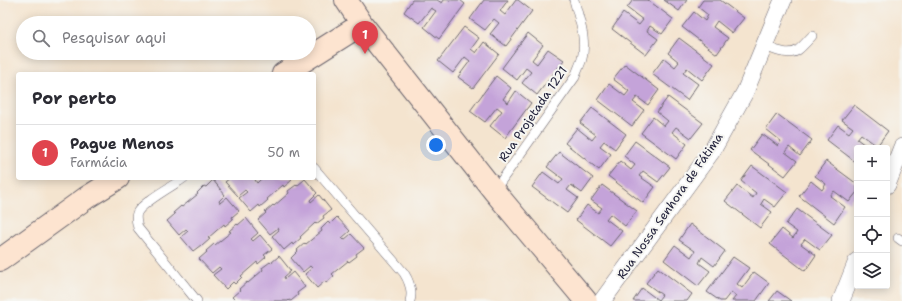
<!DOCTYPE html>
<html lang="pt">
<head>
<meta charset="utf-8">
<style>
	body { margin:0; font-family:"Shantell Sans",sans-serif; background:#f7f7f7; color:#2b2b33 }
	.controls { position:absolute; right:12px; bottom:12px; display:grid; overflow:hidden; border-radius:4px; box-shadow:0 2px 10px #0003 }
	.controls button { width:36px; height:36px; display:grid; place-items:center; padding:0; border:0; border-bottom:1px solid #e1e1e2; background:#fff; color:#2b2b33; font:20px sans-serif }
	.you { position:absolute; left:436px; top:145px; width:14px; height:14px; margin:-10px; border:3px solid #fff; border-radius:50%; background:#1a73e8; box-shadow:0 0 0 6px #1a73e833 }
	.badge { display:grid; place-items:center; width:26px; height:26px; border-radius:50%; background:#1a73e8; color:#fff; font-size:13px; font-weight:700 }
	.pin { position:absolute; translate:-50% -33px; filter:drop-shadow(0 1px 2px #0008) }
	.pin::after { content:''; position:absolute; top:21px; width:14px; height:12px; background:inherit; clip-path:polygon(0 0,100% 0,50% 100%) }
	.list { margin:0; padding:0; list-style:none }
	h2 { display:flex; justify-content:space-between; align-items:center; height:52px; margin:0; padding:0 16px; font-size:17px }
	h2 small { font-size:13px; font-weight:400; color:#7c7c81 }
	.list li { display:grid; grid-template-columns:26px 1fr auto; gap:12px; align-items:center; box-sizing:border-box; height:56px; padding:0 16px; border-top:1px solid #e1e1e2 }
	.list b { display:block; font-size:15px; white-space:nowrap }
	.list p { margin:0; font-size:13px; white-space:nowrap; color:#7c7c81 }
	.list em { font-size:13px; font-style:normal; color:#7c7c81 }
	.icon { flex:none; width:22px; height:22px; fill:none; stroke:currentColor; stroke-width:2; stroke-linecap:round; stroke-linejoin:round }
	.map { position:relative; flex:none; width:902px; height:301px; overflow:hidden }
	.search { position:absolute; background:#fff; box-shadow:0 2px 10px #0003; left:16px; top:16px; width:300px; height:44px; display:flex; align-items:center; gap:10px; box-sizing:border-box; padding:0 14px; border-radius:22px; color:#7c7c81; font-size:15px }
	.panel { position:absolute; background:#fff; box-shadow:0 2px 10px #0003; left:16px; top:72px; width:300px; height:108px; border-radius:4px }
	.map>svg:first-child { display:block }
	.building { fill:#c4a3d9 }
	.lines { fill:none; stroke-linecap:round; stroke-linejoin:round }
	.lane-casing { stroke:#6c666f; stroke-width:10 }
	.street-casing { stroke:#6c666f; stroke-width:18 }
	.secondary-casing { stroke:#6c666f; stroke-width:24 }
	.lane { stroke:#fff; stroke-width:9 }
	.street { stroke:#fff; stroke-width:17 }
	.secondary { stroke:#fde4d0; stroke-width:22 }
	.labels { text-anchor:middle; stroke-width:4; stroke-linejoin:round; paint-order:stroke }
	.street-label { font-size:12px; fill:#22223b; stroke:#f6f6f2 }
</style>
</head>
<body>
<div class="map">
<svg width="902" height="301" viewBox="0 0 902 301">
	<rect width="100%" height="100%" fill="#f6f6f2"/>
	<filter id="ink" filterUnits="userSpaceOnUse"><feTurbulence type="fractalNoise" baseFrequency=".025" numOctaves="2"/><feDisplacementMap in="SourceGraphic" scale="8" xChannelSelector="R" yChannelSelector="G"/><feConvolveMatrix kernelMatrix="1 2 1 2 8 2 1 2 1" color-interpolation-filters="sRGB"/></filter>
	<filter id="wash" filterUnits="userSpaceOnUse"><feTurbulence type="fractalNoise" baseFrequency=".012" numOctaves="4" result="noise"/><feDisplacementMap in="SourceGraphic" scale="16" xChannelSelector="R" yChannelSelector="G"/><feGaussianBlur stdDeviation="0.9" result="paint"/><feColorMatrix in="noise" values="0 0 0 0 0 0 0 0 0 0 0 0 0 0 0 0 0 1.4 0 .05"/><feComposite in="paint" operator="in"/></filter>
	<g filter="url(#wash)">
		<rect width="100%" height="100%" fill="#f4e4cf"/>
		<g id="blocks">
			<path class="building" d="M 412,0 L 437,0 L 442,3 L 444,0 L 460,0 L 465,4 L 439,39 L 424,27 L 436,11 L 431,8 L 419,23 L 404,12 Z
				M 484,0 L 508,0 L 500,11 L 505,15 L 516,0 L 518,0 L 532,11 L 506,46 L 490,34 L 499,23 L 494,19 L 485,30 L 470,19 Z
				M 633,0 L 648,0 L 673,19 L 662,34 L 650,26 L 647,31 L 658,39 L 646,55 L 612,29 L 623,13 L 639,25 L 643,20 L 627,8 Z
				M 664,0 L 687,0 L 679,11 Z
				M 703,0 L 720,0 L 744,18 L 732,33 L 717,21 L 713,27 L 728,38 L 717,54 L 682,27 L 694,12 L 705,21 L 708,15 L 698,7 Z
				M 464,27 L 479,38 L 471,49 L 476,53 L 484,42 L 499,54 L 473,88 L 458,77 L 470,61 L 465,57 L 453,73 L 438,61 Z
				M 528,33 L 543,45 L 532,60 L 537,64 L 548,49 L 564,60 L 537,95 L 522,83 L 531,72 L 526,68 L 517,80 L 502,68 Z
				M 679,38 L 714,64 L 702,80 L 687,68 L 683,73 L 698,84 L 687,100 L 652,74 L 664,58 L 675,67 L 679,62 L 668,53 Z
				M 625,64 L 659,90 L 648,105 L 637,97 L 633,102 L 644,110 L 632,126 L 598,100 L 609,84 L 625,96 L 629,91 L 613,79 Z
				M 496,76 L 511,88 L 503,99 L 508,103 L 516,91 L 531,103 L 505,138 L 490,126 L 502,111 L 497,107 L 485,122 L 470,111 Z
				M 668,97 L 703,123 L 691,138 L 676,127 L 672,132 L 687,144 L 676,159 L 641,133 L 653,117 L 664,126 L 668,121 L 657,112 Z
				M 854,105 L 888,131 L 877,146 L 861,134 L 857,139 L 869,148 L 857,148 L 857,163 L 827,140 L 838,125 L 849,133 L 853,128 L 842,120 Z
				M 592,108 L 626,134 L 615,149 L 604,141 L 600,146 L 611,154 L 599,170 L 565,143 L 577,128 L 592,140 L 596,135 L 580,123 Z
				M 777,114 L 812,140 L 800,156 L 789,147 L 785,152 L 797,161 L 785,176 L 750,150 L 762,134 L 778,146 L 781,141 L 766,129 Z
				M 635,141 L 670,167 L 658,182 L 643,171 L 639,176 L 655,187 L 643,203 L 608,176 L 620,161 L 631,170 L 635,165 L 624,156 Z
				M 559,152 L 593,178 L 582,193 L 571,185 L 567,190 L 578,198 L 567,213 L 532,187 L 543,172 L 559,184 L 563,179 L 547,167 Z
				M 826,161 L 857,184 L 857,192 L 849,202 L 834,191 L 830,196 L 845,207 L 834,223 L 799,196 L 811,181 L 822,190 L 826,184 L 815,176 Z
				M 752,166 L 787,192 L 775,207 L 764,199 L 761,204 L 772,212 L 760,228 L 725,201 L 737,186 L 753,198 L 756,193 L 741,181 Z
				M 230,178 L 258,178 L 255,180 L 257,183 L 262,178 L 290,178 L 292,180 L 284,187 L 283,185 L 267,199 L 268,200 L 260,207 L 259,205 L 251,212 L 239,198 L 247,192 L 245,190 L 238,196 L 225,182 Z
				M 305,179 L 317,193 L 310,200 L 311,202 L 319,195 L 331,210 L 323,216 L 324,218 L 316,224 L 315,223 L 300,237 L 301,238 L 293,245 L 292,243 L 284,250 L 272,236 L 279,230 L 278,228 L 270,234 L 258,220 L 266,213 L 265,212 L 273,205 L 274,206 L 289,193 L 288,191 L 296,185 L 297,186 Z
				M 213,180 L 225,195 L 219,201 L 220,203 L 227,197 L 239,211 L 232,217 L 233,219 L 225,226 L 224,224 L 208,238 L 210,239 L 202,246 L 201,245 L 193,251 L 181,237 L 188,231 L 186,229 L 179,235 L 167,221 L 175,214 L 173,213 L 181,206 L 182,207 L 198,194 L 197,193 L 204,186 L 206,187 Z
				M 602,185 L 637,211 L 625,226 L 610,214 L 606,219 L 622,231 L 610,246 L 576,220 L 587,205 L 598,213 L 602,208 L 591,200 Z
				M 797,209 L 832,235 L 820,250 L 805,239 L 801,244 L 816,255 L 805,271 L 770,244 L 782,229 L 793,238 L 797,232 L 786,224 Z
				M 337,217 L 350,231 L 342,238 L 344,240 L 351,234 L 364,248 L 356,254 L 357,256 L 349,262 L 348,261 L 332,274 L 334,276 L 326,283 L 325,281 L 317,288 L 305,274 L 312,268 L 310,266 L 303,272 L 291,258 L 298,251 L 297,250 L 305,243 L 306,244 L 322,231 L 321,229 L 328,222 L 330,224 Z
				M 246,218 L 258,233 L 251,239 L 253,241 L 260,235 L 272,249 L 264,255 L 266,257 L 258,264 L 257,262 L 241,276 L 242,277 L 235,284 L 233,282 L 226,289 L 213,275 L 221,269 L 219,267 L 212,273 L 199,259 L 207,252 L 206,251 L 214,244 L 215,245 L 231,232 L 229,231 L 237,224 L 238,225 Z
				M 690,224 L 725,251 L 714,266 L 702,257 L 699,263 L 710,271 L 698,286 L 664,260 L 675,245 L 691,257 L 695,251 L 679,240 Z
				M 279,256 L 291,271 L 284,277 L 285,279 L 293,272 L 305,287 L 297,293 L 298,295 L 291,301 L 289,300 L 288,301 L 236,301 L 232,297 L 240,290 L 239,289 L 247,282 L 248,283 L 263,270 L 262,268 L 270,262 L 271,263 Z
				M 733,257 L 749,268 L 737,284 L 742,288 L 754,272 L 769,283 L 756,301 L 732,301 L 736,296 L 731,292 L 724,301 L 720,301 L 707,292 Z
				M 658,268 L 692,294 L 687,301 L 633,301 L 642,288 L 658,300 L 662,295 L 646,283 Z
				M 777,291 L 791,301 L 769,301 Z"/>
		</g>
	</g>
	<g filter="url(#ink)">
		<use href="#blocks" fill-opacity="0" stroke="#6c666f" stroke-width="1"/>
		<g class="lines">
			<defs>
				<path id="lane" d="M 764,46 C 773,49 789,57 798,50 C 803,46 807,41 812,36
					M 314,168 L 404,273 C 409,281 413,291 410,301
					M 184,178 C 174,185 141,203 137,213 C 135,218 137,223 138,228 L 197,301
					M 494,191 L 575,77 C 577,71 580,65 582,59 C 587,39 579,19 574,0
					M 898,238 L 902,241"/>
				<path id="street" d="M 887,185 L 902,147
					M 602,301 L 712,151 L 745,92 L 783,0
					M 841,301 L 857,261"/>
				<path id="secondary" d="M 346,0 L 362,24 L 494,191 L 586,301
					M 283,74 L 362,24
					M 0,260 L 86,198 L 118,178"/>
			</defs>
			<use href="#lane" class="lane-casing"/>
			<use href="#street" class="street-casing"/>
			<use href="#secondary" class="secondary-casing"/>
			<use href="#lane" class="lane"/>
			<use href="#street" class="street"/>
			<use href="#secondary" class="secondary"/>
		</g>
	</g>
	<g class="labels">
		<g class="street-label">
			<text transform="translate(533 114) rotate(-56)" y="4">Rua Projetada 1221</text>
			<text transform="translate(670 206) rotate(-55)" y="4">Rua Nossa Senhora de Fátima</text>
		</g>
	</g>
</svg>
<div class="controls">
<button>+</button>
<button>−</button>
<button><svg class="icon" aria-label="locate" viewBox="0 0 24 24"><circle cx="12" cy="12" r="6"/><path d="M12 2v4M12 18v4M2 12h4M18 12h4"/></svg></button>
<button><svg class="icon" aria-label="layers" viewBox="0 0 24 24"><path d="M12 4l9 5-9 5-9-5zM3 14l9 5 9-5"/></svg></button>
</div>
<div class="you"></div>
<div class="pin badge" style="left:365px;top:54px;background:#e0444e">1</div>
<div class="search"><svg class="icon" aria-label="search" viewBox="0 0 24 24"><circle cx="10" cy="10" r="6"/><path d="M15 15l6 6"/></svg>Pesquisar aqui</div>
<section class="panel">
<h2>Por perto<small></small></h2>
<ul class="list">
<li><span class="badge" style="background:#e0444e">1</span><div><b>Pague Menos</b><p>Farmácia</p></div><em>50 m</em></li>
</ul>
</section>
</div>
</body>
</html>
